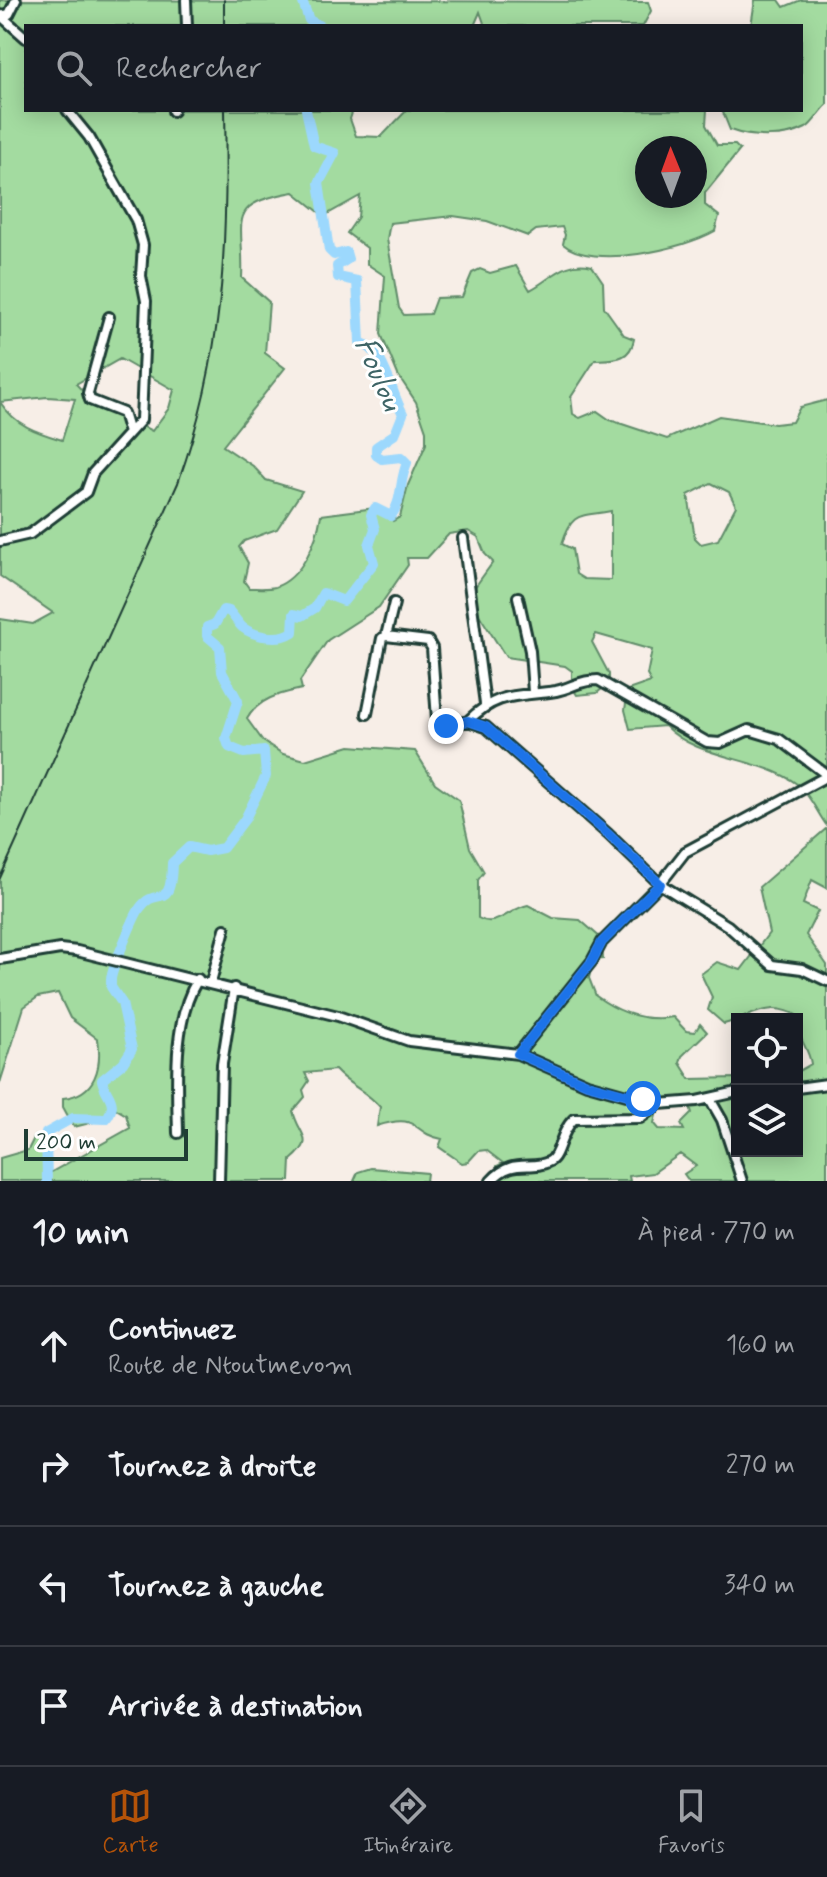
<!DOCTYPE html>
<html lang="fr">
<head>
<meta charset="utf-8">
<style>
	body { margin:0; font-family:Mynerve,sans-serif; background:#242831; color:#f1f3f6 }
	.controls { position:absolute; right:24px; bottom:24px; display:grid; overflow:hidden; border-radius:0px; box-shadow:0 4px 20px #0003 }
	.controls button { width:72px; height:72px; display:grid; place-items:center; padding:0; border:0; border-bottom:2px solid #363941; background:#171b24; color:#f1f3f6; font:40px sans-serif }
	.compass { position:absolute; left:635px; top:136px; width:72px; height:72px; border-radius:50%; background:#171b24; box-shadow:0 4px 20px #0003; rotate:359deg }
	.scale { position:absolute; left:24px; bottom:20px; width:164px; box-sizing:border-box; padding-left:8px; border:4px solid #1f3d34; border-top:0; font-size:22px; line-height:28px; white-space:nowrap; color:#1f3d34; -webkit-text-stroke:6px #fff; paint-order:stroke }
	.stop { position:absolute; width:24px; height:24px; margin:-18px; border:6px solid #1a73e8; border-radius:50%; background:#fff }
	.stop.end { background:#1a73e8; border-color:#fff; box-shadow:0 2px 8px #0008 }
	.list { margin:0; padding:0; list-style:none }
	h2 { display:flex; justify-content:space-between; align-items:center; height:104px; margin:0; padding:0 32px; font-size:34px }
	h2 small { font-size:26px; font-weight:400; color:#9ea1a6 }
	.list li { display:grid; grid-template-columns:52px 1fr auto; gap:24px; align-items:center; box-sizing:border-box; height:120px; padding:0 32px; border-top:2px solid #363941 }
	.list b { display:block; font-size:30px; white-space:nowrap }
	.list p { margin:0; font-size:26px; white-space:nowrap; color:#9ea1a6 }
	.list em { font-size:26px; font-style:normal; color:#9ea1a6 }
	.icon { flex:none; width:44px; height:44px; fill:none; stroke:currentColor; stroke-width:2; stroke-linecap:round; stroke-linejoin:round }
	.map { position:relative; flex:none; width:827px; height:1181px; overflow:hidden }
	.search { position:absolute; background:#171b24; box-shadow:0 4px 20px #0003; left:24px; right:24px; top:24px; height:88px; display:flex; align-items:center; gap:20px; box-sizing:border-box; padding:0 28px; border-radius:0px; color:#9ea1a6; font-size:30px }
	.sheet { height:584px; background:#171b24 }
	nav { display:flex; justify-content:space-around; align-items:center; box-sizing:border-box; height:112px; border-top:2px solid #363941; background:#171b24; font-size:22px; color:#9ea1a6 }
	nav a { display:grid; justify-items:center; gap:4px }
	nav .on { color:#b45309 }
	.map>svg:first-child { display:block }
	.green { fill:#a3dba0; stroke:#618c6a; stroke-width:2; fill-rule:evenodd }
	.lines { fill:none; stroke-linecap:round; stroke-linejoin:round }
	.river { stroke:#9cd8fd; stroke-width:10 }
	.minor-casing { stroke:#1f3d34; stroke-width:14 }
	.minor { stroke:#fff; stroke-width:8 }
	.rail { stroke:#1f3d34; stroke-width:2 }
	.route { stroke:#1a73e8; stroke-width:10 }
	.labels { text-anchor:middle; stroke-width:6; stroke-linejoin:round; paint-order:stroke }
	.water-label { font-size:32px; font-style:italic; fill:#3e6466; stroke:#fff }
</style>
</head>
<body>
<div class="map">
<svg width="827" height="1181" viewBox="0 0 827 1181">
	<rect width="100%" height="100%" fill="#f7eee7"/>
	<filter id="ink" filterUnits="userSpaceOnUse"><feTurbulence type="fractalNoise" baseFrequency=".0125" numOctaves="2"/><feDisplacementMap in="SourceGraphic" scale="16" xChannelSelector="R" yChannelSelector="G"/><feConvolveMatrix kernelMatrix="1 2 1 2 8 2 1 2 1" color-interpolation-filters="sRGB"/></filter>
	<g filter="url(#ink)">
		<path class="green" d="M 0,0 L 648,2 L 651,11 L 643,26 L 485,26 L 480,12 L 474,26 L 26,26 L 26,110 L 353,110 L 350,119 L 356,136 L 381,137 L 407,110 L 707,110 L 706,125 L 717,145 L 735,145 L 740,150 L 705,193 L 705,205 L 719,216 L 715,231 C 684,249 592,270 563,244 L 565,235 L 562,227 L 536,230 L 528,236 L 487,221 L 453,216 L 390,223 L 387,239 L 399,308 L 404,315 L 430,314 L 436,298 L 462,297 L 472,273 L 480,269 L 490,273 L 516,266 L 530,290 C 552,279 564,259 592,266 L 603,282 L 604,307 L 624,335 L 634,339 C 630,361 614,359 595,360 L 571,397 L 573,414 L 580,418 L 597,411 L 610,420 L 667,439 L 719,416 L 775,424 L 792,422 L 800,407 L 827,400 L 827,826 C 818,814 809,793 797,784 C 758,756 698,760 665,726 L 630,729 L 625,710 L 628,690 L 651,682 L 647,675 L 652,650 L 596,634 L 592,642 L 609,674 L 609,683 L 597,693 L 577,695 L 572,687 L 572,671 L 565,666 L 506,657 L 471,602 L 470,594 L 493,562 L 485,554 L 478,537 L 468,531 L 449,534 L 427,558 L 407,558 L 408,565 L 379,607 L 328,640 L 300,681 L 302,689 C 279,694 259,698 247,719 L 263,741 L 283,754 L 305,760 L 350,746 L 415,751 L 435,783 L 459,800 L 470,848 L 484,872 L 478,880 L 478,918 C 497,929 510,908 528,905 L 553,918 L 580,920 L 602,939 L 603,959 L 593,960 L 589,978 L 596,996 C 618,1012 645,1022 673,1017 L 686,1031 L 695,1032 L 700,1024 L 707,1032 L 682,1056 L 680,1063 L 690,1079 L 737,1078 L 737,1151 L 797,1151 L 797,1072 L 811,1064 C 809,1048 797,1038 797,1022 L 802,1018 C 769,999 756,1015 724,1024 L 708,1010 L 712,997 L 701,974 L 717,962 L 741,970 L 769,933 L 759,887 L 827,828 L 827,888 L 812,880 L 803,904 L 818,911 L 806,935 L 827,965 L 827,1181 L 689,1181 L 684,1174 L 696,1166 L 680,1154 L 653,1173 L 629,1176 L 630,1181 L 496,1181 L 499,1179 L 497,1166 L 503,1163 L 486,1150 L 478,1151 L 468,1162 L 462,1163 L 439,1147 L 442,1139 C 410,1133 421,1112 377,1126 L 380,1107 C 366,1090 349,1086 335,1070 L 305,1073 L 309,1081 L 303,1090 L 305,1097 L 293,1111 C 299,1137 317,1138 291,1160 L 290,1181 L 0,1181 L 0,1158 L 28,1150 L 35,1136 L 45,1144 L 46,1175 L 130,1128 L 126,1115 L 113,1107 L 106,1119 L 74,1127 L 63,1107 L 63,1098 C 96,1095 102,1067 98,1039 L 70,1018 L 58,993 L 38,997 L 24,1007 L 0,1083 L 0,619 L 33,624 L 53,613 L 0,576 ZM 647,148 L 695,148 L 695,196 L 647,196 ZM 294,192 L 324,216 L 360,196 L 358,217 L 347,233 L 367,248 L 367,264 L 385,276 L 381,334 L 398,375 L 416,402 L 426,431 L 426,444 L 408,485 L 400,517 L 393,521 L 381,508 L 375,508 L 321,515 C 317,541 302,578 275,587 C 268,589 257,588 249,588 L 244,581 L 248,563 L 239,547 L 244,541 L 277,529 L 302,491 L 266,480 L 253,466 L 223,446 L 285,368 L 265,353 L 269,302 L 242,278 C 245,220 223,204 294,192 ZM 120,359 L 174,390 L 169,408 L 152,431 L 93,402 L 76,384 ZM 47,397 L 75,399 L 62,440 C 36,432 16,426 0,402 ZM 711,483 L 729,492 L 736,506 L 718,540 L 701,544 L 695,538 L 688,495 ZM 611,511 L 611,580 L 584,579 L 576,574 L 572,549 L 562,544 C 572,510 581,517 611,511 ZM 689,1103 L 692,1113 L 681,1124 L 684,1130 L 659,1129 L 654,1123 L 659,1104 Z
			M 755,0 L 779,0 L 784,7 L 801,0 L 827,0 L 827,105 C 820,111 813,124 806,128 C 785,139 751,138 730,130 L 722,110 L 801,110 L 801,26 L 751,26 Z
			M 371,1168 L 427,1173 L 426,1181 L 354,1181 L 358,1172 Z"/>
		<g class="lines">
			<path class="river" d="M 302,0 L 309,20 L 320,26
				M 47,1181 L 46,1133 L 73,1118 L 106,1119 C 120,1101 105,1096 102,1080 L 123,1063 L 132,1049 L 122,1003 L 111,987 L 111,979 C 112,969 134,916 140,908 C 157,884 171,914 172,863 L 189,847 L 207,851 L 223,848 L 245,819 L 266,776 L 264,751 L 244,753 L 229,747 L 226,738 L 238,701 L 222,672 L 220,647 L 207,636 L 207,627 L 215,624 L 223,610 L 229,611 C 234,616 237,622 242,627 C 255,637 279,641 293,632 L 294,614 L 302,616 L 315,608 L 323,593 L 344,601 L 374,563 L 369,545 L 375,529 L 371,515 L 375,508 L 391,516 C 403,500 399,481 407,463 L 401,457 L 382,459 L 376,455 L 376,447 L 395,434 L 403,414 C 390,390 385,351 360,342 L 357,281 L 338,277 L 337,266 L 348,259 L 346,252 L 334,255 L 329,250 L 319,183 L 335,153 L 314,146 L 306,110"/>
			<defs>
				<path id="minor" d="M 186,0 L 187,26
					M 0,15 L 26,38
					M 1,16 L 9,14 L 16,0
					M 173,111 L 173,110
					M 109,317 L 88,393 L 90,400 L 123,413 L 129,433
					M 463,538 L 485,704
					M 0,541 L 30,534 L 86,492 L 93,473 L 141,420 L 146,301 L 141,276 L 143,245 L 136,220 L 89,137 L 67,110
					M 518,597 L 530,651 L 533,692
					M 386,636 L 428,641 L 432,648 L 437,720 L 446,726 L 468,721 L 486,727 L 608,834 L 660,884 L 728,926 L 772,965 L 802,969 L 827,981
					M 367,714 L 382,638 L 386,636 L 394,603
					M 468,721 C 498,691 517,697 556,691 C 572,688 579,680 598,680 L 707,742 L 720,743 L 749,730 L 779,739 L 827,775
					M 0,959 L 60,949 L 77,951 L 338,1016 L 409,1041 L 518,1054 L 587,1084 L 659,1104 L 697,1101 L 737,1092
					M 211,982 L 225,929
					M 518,1054 L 592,961 L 602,942 L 660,884 L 685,852 L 827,776
					M 797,1088 L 827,1084
					M 710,1099 L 722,1120 L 742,1181
					M 178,1133 C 177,1085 172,1021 198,979
					M 219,1181 L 222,1064 L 234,988
					M 491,1181 C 513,1156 531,1172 550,1161 C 560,1155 560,1132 574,1119 L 640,1118 L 659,1104"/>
			</defs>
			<use href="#minor" class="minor-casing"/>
			<use href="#minor" class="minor"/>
			<path class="rail" d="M 224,26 L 224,0
				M 0,878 L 178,483 C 224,354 228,245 225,110"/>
		</g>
	</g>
	<g class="lines" filter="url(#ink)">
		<path class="route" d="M 446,726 L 468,721 L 486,727 L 608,834 L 660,884 L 602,942 L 592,961 L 518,1054 L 587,1084 L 643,1099"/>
	</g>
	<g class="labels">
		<g class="water-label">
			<text transform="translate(380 373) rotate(66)" y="11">Foulou</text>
		</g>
	</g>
</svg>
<div class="controls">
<button><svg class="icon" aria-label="locate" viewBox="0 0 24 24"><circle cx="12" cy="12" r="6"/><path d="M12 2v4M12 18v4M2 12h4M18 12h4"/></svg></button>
<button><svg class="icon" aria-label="layers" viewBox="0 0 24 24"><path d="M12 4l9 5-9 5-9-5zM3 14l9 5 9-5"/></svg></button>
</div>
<svg class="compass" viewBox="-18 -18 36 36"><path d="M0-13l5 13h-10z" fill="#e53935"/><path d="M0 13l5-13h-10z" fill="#9ea1a6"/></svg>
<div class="scale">200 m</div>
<div class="stop" style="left:643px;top:1099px"></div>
<div class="stop end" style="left:446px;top:726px"></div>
<div class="search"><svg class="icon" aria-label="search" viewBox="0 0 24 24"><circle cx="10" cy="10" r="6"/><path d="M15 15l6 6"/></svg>Rechercher</div>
</div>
<section class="sheet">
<h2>10 min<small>À pied · 770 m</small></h2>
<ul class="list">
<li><svg class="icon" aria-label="ahead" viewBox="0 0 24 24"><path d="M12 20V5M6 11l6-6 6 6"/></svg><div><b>Continuez</b><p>Route de Ntoutmevom</p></div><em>160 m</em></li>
<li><svg class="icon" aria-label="right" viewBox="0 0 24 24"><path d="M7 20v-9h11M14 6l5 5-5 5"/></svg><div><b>Tournez à droite</b></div><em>270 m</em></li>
<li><svg class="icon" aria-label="left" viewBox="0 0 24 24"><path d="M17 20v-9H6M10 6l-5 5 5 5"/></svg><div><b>Tournez à gauche</b></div><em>340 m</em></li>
<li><svg class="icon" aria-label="arrive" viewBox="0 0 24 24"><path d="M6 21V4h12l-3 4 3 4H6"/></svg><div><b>Arrivée à destination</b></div></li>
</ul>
</section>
<nav>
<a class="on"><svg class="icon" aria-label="map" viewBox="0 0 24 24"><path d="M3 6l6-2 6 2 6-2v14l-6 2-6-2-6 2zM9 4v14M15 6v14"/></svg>Carte</a>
<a><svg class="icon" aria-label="directions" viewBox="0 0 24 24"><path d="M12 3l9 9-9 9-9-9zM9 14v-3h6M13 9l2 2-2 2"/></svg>Itinéraire</a>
<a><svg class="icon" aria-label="saved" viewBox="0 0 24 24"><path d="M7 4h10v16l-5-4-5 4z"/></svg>Favoris</a>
</nav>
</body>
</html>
